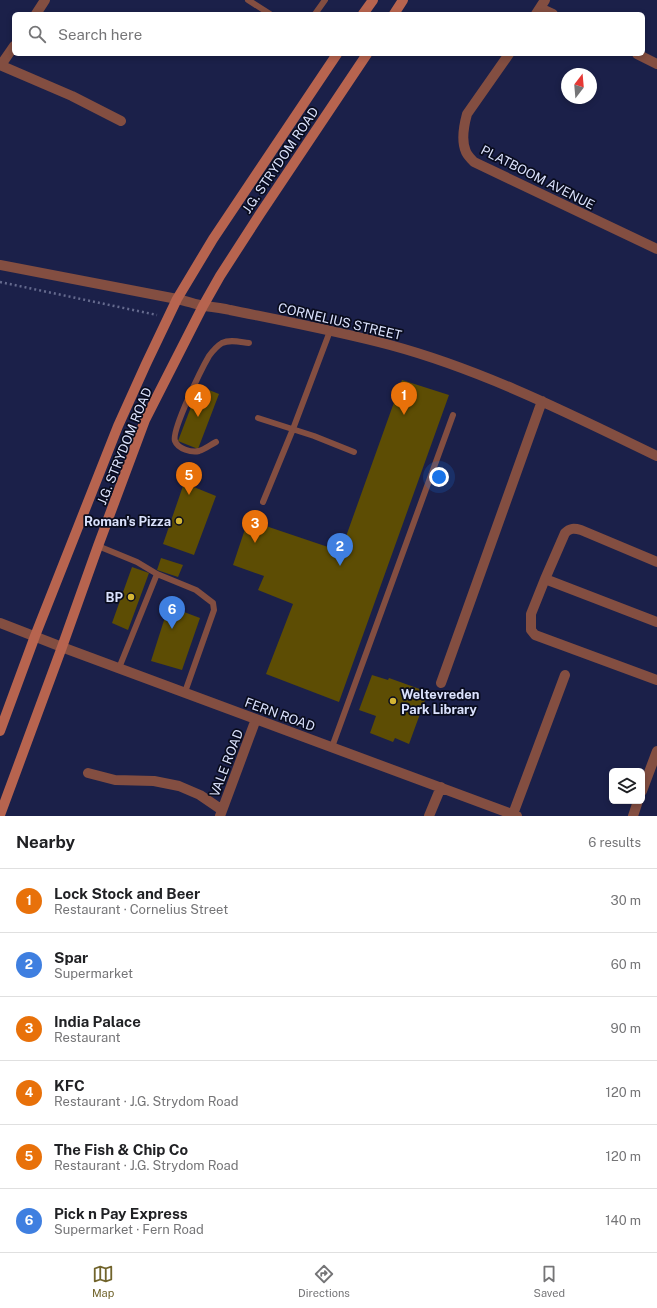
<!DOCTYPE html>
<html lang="en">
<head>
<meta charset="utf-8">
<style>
	body { margin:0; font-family:"Public Sans",sans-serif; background:#f6f6f6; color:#202124 }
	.controls { position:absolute; right:12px; bottom:12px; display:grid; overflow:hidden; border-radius:6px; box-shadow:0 2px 6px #0003 }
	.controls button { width:36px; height:36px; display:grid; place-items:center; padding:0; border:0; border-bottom:1px solid #e0e0e0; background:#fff; color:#202124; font:20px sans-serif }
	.compass { position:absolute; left:561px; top:68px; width:36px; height:36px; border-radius:50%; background:#fff; box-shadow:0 2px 6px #0003; rotate:16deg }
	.you { position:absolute; left:439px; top:477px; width:14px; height:14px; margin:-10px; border:3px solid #fff; border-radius:50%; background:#1a73e8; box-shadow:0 0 0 6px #1a73e833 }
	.badge { display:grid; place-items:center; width:26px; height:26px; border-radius:50%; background:#71642c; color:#fff; font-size:13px; font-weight:700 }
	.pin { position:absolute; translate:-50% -33px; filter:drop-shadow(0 1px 2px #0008) }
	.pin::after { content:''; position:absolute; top:21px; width:14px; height:12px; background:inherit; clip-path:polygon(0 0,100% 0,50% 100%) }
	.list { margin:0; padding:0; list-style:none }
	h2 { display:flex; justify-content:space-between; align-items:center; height:52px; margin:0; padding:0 16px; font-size:17px }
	h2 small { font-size:13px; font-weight:400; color:#757577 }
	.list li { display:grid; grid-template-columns:26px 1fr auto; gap:12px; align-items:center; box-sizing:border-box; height:64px; padding:0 16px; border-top:1px solid #e0e0e0 }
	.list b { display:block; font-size:15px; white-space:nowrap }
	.list p { margin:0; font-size:13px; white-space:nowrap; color:#757577 }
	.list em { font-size:13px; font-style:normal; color:#757577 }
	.icon { flex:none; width:22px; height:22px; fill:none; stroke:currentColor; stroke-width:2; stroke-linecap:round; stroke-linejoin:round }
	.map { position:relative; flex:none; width:657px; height:816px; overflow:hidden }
	.search { position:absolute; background:#fff; box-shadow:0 2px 6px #0003; left:12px; right:12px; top:12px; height:44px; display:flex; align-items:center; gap:10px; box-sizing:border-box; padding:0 14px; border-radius:6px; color:#757577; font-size:15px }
	.sheet { height:436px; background:#fff }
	nav { display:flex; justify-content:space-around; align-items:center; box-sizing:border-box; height:56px; border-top:1px solid #e0e0e0; background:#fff; font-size:11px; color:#757577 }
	nav a { display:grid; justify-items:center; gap:2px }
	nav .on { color:#71642c }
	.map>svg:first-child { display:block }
	.building { fill:#5d4d04 }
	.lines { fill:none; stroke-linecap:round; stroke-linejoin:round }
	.path { stroke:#656a8e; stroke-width:2.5; stroke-dasharray:2 3; stroke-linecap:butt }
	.lane { stroke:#834e41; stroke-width:6 }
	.street { stroke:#834e41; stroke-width:10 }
	.secondary { stroke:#b7644f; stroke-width:10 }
	.poi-dot { fill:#d4b635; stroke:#090c1e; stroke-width:1.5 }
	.labels { text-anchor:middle; stroke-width:3.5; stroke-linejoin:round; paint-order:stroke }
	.street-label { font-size:13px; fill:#dbe2fd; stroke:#090c1e }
	.poi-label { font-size:13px; font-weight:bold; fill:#dbe2fd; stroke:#090c1e; text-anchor:end }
</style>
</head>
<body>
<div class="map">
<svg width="657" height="816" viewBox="0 0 657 816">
	<rect width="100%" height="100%" fill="#1b2049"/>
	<path class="building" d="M 402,380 L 449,395 L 339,702 L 266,674 L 293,604 L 258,590 L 264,576 L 233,565 L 248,520 L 328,547 L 337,539 L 344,542 Z
		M 199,386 L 219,394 L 198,449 L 178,441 Z
		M 184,483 L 216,496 L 194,555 L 163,544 Z
		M 161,558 L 183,565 L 178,577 L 157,570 Z
		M 132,567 L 149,573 L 128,630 L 112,623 Z
		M 176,609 L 200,618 L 182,670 L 151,661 L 166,614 Z
		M 372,675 L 388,680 L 389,678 L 428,692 L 409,744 L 395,738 L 393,742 L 370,733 L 376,716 L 359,710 Z"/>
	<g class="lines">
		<path class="path" d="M 0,282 L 157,315"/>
		<path class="lane" d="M 248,0 L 270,14
			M 315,14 L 325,0
			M 258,418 L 314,436 L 354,452
			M 216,442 C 210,445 205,449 199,451 C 192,453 178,449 175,441 C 171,431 202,368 209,356 C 212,352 217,346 222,343 C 230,339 240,342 249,343
			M 263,502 L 293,429 L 330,331
			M 98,546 L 137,562 L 157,574 L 196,590 L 213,603 L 214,610 L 185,692
			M 119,668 L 157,574
			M 332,747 L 453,415"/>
		<path class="street" d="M 540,8 L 553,14
			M 36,14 L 45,0
			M 536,14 L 545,0
			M 509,54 L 467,114 C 464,125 461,141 466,152 C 468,156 471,159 474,162 L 657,249
			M 637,54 L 657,64
			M 0,65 L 72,96 L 121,121
			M 1,65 L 14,46
			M 0,265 L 177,299 C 186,301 195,304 204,306 C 213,307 222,308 230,310 C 284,321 337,331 390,345 C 483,370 570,414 657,456
			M 657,562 L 581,530 C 574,528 570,528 565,533 L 545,579 L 531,614 L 531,630 L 535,635 L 657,680
			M 545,579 L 657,622
			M 0,623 L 67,649 L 517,816
			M 441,683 L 542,401
			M 88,773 L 115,780 L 154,781 L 179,786 L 200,795 L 222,810
			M 642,791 L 657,751
			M 513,814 L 565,675
			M 220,816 L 256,719
			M 429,816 L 441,787
			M 633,816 L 638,801"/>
		<path class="secondary" d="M 363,14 L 373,0
			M 394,14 L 403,0
			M 0,731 L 35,636 L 118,426 L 146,364 L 177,299 L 213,239 L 337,54
			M 0,815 L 62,647 L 98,546 L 145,420 L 203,306 L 220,276 L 260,214 L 367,54"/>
	</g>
	<g class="poi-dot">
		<circle cx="179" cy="521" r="4"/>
		<circle cx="131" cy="597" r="4"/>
		<circle cx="393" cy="701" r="4"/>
	</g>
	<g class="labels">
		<g class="street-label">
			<text transform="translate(280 160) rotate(-56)" y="5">J.G. STRYDOM ROAD</text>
			<text transform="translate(538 177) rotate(27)" y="5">PLATBOOM AVENUE</text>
			<text transform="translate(340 321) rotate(13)" y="5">CORNELIUS STREET</text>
			<text transform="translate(124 446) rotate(-68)" y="5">J.G. STRYDOM ROAD</text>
			<text transform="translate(280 714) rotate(20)" y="5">FERN ROAD</text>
			<text transform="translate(226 763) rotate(-69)" y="5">VALE ROAD</text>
		</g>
		<g class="poi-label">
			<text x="171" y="526">Roman's Pizza</text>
			<text x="123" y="602">BP</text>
			<text x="401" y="699" text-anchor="start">Weltevreden<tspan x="401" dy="15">Park Library</tspan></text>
		</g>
	</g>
</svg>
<div class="controls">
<button><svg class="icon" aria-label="layers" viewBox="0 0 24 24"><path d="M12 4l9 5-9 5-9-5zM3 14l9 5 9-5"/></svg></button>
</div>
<svg class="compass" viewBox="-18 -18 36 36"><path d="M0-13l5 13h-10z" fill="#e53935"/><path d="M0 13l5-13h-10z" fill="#757577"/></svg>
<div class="you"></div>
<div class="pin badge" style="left:404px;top:415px;background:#e8710a">1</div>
<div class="pin badge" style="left:340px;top:566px;background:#3f7fe0">2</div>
<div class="pin badge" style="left:255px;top:543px;background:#e8710a">3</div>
<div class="pin badge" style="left:198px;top:417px;background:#e8710a">4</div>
<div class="pin badge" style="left:189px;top:495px;background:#e8710a">5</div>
<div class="pin badge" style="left:172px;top:629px;background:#3f7fe0">6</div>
<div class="search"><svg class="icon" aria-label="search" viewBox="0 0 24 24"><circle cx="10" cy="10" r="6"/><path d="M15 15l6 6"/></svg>Search here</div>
</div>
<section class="sheet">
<h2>Nearby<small>6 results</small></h2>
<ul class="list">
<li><span class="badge" style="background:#e8710a">1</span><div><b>Lock Stock and Beer</b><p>Restaurant · Cornelius Street</p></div><em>30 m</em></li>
<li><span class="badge" style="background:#3f7fe0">2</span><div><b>Spar</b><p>Supermarket</p></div><em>60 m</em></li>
<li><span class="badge" style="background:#e8710a">3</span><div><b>India Palace</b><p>Restaurant</p></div><em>90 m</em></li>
<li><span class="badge" style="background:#e8710a">4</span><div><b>KFC</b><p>Restaurant · J.G. Strydom Road</p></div><em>120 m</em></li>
<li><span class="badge" style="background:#e8710a">5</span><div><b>The Fish &amp; Chip Co</b><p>Restaurant · J.G. Strydom Road</p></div><em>120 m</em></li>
<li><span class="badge" style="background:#3f7fe0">6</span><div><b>Pick n Pay Express</b><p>Supermarket · Fern Road</p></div><em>140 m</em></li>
</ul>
</section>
<nav>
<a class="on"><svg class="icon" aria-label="map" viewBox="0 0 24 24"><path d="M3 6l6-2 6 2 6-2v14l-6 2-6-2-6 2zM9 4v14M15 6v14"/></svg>Map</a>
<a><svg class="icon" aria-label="directions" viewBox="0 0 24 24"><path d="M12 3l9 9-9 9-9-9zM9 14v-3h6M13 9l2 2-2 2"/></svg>Directions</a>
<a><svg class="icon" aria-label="saved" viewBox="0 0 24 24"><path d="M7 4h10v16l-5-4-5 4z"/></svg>Saved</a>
</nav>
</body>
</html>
